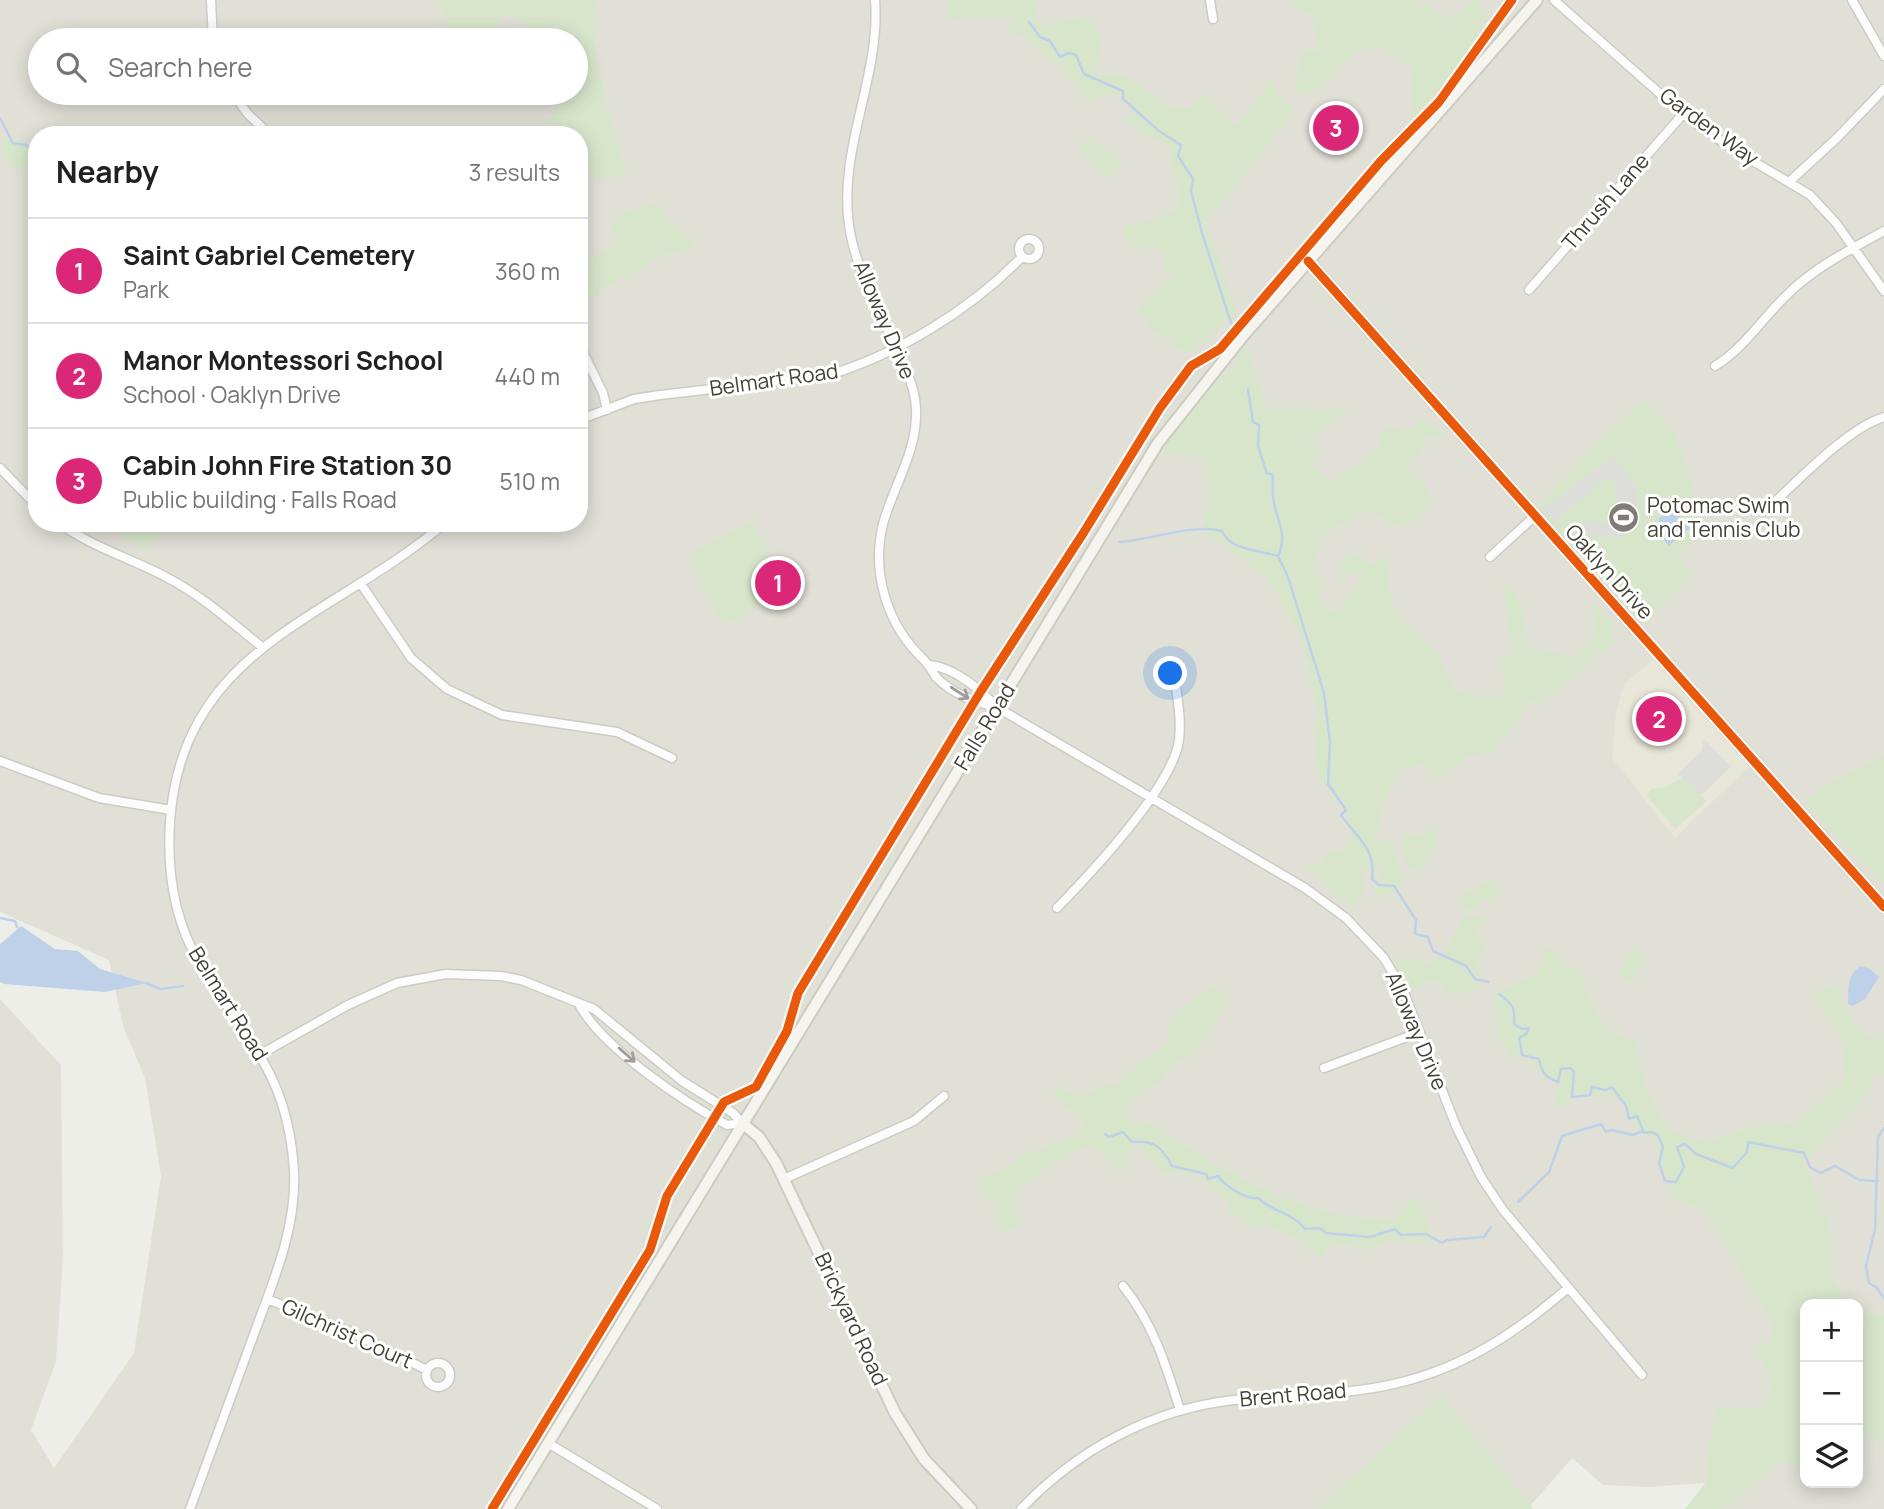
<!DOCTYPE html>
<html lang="en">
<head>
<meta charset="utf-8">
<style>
	body { margin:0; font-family:Manrope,sans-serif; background:#f2f2f2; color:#202124 }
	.controls { position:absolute; right:21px; bottom:21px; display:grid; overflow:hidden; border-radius:14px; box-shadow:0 4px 18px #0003 }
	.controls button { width:63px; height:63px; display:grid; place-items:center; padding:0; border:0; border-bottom:2px solid #e0e0e0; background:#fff; color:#202124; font:35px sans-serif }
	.you { position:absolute; left:1171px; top:674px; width:24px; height:24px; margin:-18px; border:5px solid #fff; border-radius:50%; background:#1a73e8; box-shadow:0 0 0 10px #1a73e833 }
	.badge { display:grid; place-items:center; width:46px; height:46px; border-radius:50%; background:#db2777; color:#fff; font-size:23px; font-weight:700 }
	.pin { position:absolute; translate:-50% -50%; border:4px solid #fff; box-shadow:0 2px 7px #0006 }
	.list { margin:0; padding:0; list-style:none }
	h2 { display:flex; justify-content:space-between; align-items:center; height:91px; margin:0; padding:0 28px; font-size:30px }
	h2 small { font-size:23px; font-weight:400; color:#757577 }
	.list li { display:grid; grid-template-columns:46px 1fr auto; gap:21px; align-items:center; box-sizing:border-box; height:105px; padding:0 28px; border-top:2px solid #e0e0e0 }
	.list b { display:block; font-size:26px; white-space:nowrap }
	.list p { margin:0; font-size:23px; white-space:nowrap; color:#757577 }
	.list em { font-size:23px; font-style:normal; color:#757577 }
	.icon { flex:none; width:38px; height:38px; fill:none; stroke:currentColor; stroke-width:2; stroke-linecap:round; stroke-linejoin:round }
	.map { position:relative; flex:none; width:1884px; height:1509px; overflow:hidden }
	.search { position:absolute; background:#fff; box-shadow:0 4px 18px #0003; left:28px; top:28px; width:560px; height:77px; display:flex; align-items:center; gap:18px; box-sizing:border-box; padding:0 24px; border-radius:38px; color:#757577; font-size:26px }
	.panel { position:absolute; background:#fff; box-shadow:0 4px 18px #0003; left:28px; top:126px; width:560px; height:406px; border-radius:28px }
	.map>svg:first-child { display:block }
	.residential { fill:#e1e0d7; fill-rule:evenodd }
	.education { fill:#e8e6d9 }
	.green { fill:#d7e6cb }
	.parking { fill:#ddddd9 }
	.water { fill:#bed1e8 }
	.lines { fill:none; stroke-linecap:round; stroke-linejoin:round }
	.stream { stroke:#bed1e8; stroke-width:2.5 }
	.street-casing { stroke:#cccbc7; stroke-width:11 }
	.secondary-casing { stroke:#cccbc1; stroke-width:14 }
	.street { stroke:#fcfcfc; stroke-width:8 }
	.secondary { stroke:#f5f4ee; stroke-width:10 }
	.cycleway-casing { stroke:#fff; stroke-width:13 }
	.cycleway { stroke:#e8590c; stroke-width:9 }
	.oneway { stroke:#a09e99 }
	.labels { text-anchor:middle; stroke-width:6; stroke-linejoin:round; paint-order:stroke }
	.street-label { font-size:21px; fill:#434036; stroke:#fff }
	.poi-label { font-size:21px; fill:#434036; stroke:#fff; text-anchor:start }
</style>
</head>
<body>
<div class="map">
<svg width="1884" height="1509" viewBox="0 0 1884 1509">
	<rect width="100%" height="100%" fill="#eeeee9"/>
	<path class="residential" d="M 0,0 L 1884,0 L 1884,1509 L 1685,1509 L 1705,1483 L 1649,1487 L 1603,1485 L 1572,1458 L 1530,1506 L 1441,1396 L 1319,1509 L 0,1509 L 0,999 L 61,1065 L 63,1258 L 56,1362 L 31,1430 L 54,1468 L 134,1353 L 161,1176 L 145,1078 L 123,1026 L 109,960 L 0,912 ZM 40,40 L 576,40 L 576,93 L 40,93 ZM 37,135 L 579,135 L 579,523 L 37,523 ZM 1805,1304 L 1858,1304 L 1858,1483 L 1805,1483 Z"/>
	<path class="education" d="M 1655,658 L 1750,766 L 1675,838 L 1612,758 L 1616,713 L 1624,684 Z"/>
	<path class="green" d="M 438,0 L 597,0 C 582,41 616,132 627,176 L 604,179 L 579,175 L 579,135 L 539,135 L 562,100 L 561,93 L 576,93 L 576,40 L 548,40 L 519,19 L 503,14 L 492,40 L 455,40 Z
		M 951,0 L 1039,0 L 1034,21 L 1044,24 L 1088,17 L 1103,38 L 1093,73 L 1104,76 L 1126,75 L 1170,108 L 1189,108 L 1206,95 L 1236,127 L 1271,80 L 1283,100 L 1295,110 L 1206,223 L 1237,310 L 1192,352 L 1172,348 L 1168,340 L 1149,328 L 1147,317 L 1138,314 L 1143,302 L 1175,275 L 1166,267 L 1165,249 L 1128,246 L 1124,228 L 1165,216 L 1179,207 C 1183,184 1170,170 1170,148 L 1127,122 L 1133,112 L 1126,98 L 1110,94 L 1088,103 C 1079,86 1066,71 1051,59 C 1040,50 1034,49 1026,36 L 1013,34 L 1006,18 L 948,19 Z
		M 1296,0 L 1414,0 L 1415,6 L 1430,6 L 1445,18 L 1453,17 L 1472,0 L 1477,0 L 1488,14 L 1463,66 L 1413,118 L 1413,69 L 1382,48 L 1355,51 L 1324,83 L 1302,97 L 1293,85 L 1303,53 L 1321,50 L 1310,12 L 1287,6 Z
		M 1089,137 L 1120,161 L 1120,166 L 1111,175 L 1106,176 L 1080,152 L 1080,146 Z
		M 5,139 L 21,140 L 37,149 L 37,176 L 31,165 L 16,170 L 0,151 Z
		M 656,202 L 677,229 L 694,239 L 692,248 L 664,255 L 579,302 L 579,263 L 612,249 L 616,238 L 611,224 L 622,213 Z
		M 1245,340 L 1266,407 L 1349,410 L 1308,438 L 1321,451 L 1311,467 L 1332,482 L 1378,451 L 1384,426 L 1411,431 L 1421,418 L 1443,434 L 1424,438 L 1421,455 L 1403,463 L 1427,487 L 1433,505 L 1403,527 L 1365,510 L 1324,534 L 1311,569 L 1325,585 L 1319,592 L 1331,613 L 1337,612 L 1365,574 L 1347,574 L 1344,583 L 1339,579 L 1347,556 L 1361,554 L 1368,564 L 1385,558 L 1393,611 L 1439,655 L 1455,692 L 1498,697 L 1505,688 L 1501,663 L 1515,650 L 1507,625 L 1503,580 L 1520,601 L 1528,647 L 1573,656 L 1597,634 L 1592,600 L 1614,623 L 1615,641 L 1542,703 L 1529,700 L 1523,714 L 1493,751 L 1464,758 L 1436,781 L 1423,763 L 1398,772 L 1385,799 L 1374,842 L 1386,840 L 1393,848 L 1400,871 L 1409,876 L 1387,897 L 1374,899 L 1380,869 L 1363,870 L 1365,894 L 1351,909 L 1322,883 L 1316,872 L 1309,871 L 1304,864 L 1321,865 L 1327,853 L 1341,851 L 1352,840 L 1343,801 L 1319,778 L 1316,745 L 1318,712 L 1300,635 L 1269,580 L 1209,534 L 1202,523 L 1210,507 L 1205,457 L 1159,453 L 1213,377 L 1232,373 Z
		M 1645,400 L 1676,434 L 1706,528 L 1678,555 L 1693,575 L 1641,629 L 1536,509 L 1601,438 Z
		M 753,521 L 787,590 L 723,625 L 689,554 Z
		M 123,523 L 168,523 L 146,550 L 117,532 Z
		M 1884,756 L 1884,884 L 1805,803 L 1822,787 Z
		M 1683,777 L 1707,801 L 1675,829 L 1646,795 L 1653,788 L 1664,788 Z
		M 1432,825 L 1440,840 L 1420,871 L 1409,867 L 1401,854 L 1403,834 L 1419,836 Z
		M 1493,880 L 1500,895 L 1467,911 L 1460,896 Z
		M 1462,917 L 1485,917 L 1476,931 L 1485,949 L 1477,961 L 1478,988 L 1448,996 L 1440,980 L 1428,981 L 1412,990 L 1391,960 L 1416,958 L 1429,965 L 1449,945 Z
		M 1543,949 L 1553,949 L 1563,965 L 1581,974 C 1594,1007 1595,1032 1636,1040 L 1646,1088 L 1667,1130 L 1706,1143 L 1752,1126 L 1794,1125 L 1846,1079 L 1841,1040 L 1813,993 L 1836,985 L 1859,1032 L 1884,1040 L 1884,1074 L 1876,1074 L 1864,1099 L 1804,1162 L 1829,1222 L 1833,1278 L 1848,1304 L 1805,1304 L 1805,1474 L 1782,1459 L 1726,1509 L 1685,1509 L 1706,1483 L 1715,1408 L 1764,1408 L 1773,1385 L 1756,1349 L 1771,1339 L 1774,1325 L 1703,1209 L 1673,1199 L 1654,1138 L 1635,1128 L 1629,1110 L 1611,1091 L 1594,1096 L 1582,1092 L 1568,1096 L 1566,1106 L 1561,1109 L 1554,1105 L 1561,1084 L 1543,1077 L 1528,1058 L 1511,1058 L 1498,1034 L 1494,993 L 1532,977 L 1541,969 Z
		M 1632,949 L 1647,958 L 1631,982 L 1616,973 Z
		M 1212,985 L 1229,998 C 1216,1024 1200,1057 1170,1065 L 1162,1080 L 1128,1101 L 1127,1114 L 1133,1124 L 1143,1120 C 1219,1168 1302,1221 1394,1220 L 1410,1200 L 1420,1201 L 1430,1229 L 1428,1241 L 1382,1243 L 1363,1249 L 1344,1244 L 1327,1247 L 1322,1258 C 1312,1253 1307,1244 1298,1239 C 1288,1234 1280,1233 1272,1225 L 1250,1227 L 1232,1214 L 1228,1201 L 1198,1174 L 1163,1172 L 1136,1145 L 1127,1155 L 1128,1170 L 1115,1170 C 1109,1162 1102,1149 1092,1146 C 1076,1143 1028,1182 1015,1192 L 1019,1228 L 1004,1231 L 978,1179 L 1001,1171 L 1019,1157 L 1077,1135 L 1085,1125 L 1079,1116 L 1054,1099 L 1057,1086 L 1082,1096 L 1106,1085 L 1117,1085 C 1132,1065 1153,1059 1169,1041 C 1164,1012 1194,1003 1212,985 Z
		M 1858,1310 L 1884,1315 L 1884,1441 L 1869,1435 L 1858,1441 Z
		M 1441,1395 L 1533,1509 L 1319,1509 Z"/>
	<path class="parking" d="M 1614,456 L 1637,487 L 1637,513 L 1632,513 L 1628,529 L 1617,538 L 1582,534 L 1571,538 L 1564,531 L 1577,523 L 1613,522 L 1616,501 L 1615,482 L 1606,478 L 1554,522 L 1542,510 Z
		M 1704,739 L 1731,767 L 1701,795 L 1678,774 L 1701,752 Z"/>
	<path class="water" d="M 1672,507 L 1690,528 L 1669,546 L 1662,538 L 1671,528 L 1669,525 L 1663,530 L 1658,526 L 1659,518 Z
		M 21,926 L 55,949 L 78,951 L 100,969 L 147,983 L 105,992 L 4,984 L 0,982 L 0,944 Z
		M 1861,966 L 1870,969 L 1879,977 L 1865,999 L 1853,1006 L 1848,1004 C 1849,989 1846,975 1861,966 Z"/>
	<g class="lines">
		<path class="stream" d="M 1029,22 L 1040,37 L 1050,41 L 1060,57 L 1069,53 L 1076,55 L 1084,74 L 1123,91 L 1123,99 L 1159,131 L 1181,145 L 1178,156 L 1193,179 L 1191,191 L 1202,233 L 1231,323
			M 0,118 L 13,143 L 26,145 L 37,155
			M 1248,389 L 1253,422 L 1259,425 L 1258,446 L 1267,474 L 1272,474 C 1274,482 1272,489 1273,497 C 1275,518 1289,534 1278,556
			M 1119,542 C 1149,540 1196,523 1222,531 C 1231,551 1259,550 1278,556 L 1288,577 L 1324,693 L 1330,742 L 1328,784 L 1346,810 L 1341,815 C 1357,838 1376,848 1372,879 L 1379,885 L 1394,886 L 1416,920 L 1415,934 L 1428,937 L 1433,951 L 1466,966 L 1475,979 L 1488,982
			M 0,918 L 15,921 L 17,927
			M 146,983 L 160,989 L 183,986
			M 1499,994 C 1512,1003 1516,1009 1514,1024 L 1522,1029 L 1529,1028 L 1526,1034 L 1519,1038 L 1522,1055 L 1539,1059 C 1542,1073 1545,1077 1558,1082 L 1561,1069 L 1570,1068 L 1574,1072 L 1572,1097 L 1590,1095 L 1592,1087 L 1606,1090 L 1612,1087 L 1626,1106 L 1629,1119 L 1637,1116 L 1644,1133 L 1651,1132 L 1658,1135 L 1663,1147 L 1659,1163 L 1665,1181 L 1676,1182 L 1684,1167 L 1677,1147 L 1685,1144 L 1696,1154 L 1733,1168 L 1747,1152 L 1748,1142 L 1804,1153 L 1810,1167 L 1820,1173 L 1835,1166 L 1859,1180 L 1878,1181
			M 1884,1128 L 1878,1137 L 1875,1230 L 1866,1266 L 1869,1283 L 1876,1287 L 1884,1298
			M 1105,1134 L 1109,1137 L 1123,1132 L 1132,1142 C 1154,1140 1161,1146 1172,1166 L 1206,1174 L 1208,1179 L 1218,1176 C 1225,1186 1246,1200 1258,1198 C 1272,1212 1294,1213 1305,1229 L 1320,1228 L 1326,1233 L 1370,1237 L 1395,1229 L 1401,1235 L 1426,1234 L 1442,1243 L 1447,1240 L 1484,1237 L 1491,1227
			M 1518,1202 L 1549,1172 L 1562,1136 L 1601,1124 L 1606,1132 L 1611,1130 L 1633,1135 L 1643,1131"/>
		<defs>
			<path id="street" d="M 211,0 L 213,40
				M 875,0 C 881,76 838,148 849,225 C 855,268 878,309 896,348 C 905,367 915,387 916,408 C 918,451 894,484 883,524 C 871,573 887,625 924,660 C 929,665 932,671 936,677 C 951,693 976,703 997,707
				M 1210,0 L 1213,19
				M 1554,0 L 1683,114 L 1731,148 L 1810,195 L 1836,223 L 1884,291
				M 1852,0 L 1884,56
				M 233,93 L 247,113 L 270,135
				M 1790,181 L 1837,138 L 1884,89
				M1019 249a10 10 0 1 1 20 0a10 10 0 1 1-20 0Z
				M 1529,290 L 1683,114
				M 579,344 L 603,393 L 607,410
				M 1715,366 C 1746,347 1765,314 1792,290 C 1819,265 1853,248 1884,231
				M 579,420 L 634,399 L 660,395 L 826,376 C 898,354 969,311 1022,257
				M 0,468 L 37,506
				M 1765,511 C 1795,484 1847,428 1884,417
				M 59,523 C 92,547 130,558 166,577 C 201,595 231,622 262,647
				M 1490,557 L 1535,516
				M 361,584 L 411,658 L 447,689 L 502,715 L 617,732 L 672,758
				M 930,665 C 956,668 980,690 998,708 L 1305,888 L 1346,918 L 1384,958 L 1403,990 L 1456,1126 L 1481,1177 L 1503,1210 L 1642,1375
				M 0,761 L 99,798 L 171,810
				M 1057,908 C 1091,873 1173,786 1179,740 C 1182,717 1176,693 1174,670
				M 580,1006 C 603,1048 684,1102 727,1125 L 742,1123
				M 261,1054 L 348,1005 L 397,983 L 446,974 L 501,976 L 521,980 L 594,1009 L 682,1081 L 733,1113 L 742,1123
				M 1324,1068 L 1420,1032
				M 784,1179 L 914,1121 L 944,1096
				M 1123,1286 C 1153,1323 1166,1365 1180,1410
				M 267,1299 L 348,1331 L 427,1370
				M426 1375a12 12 0 1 1 24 0a12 12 0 1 1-24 0Z
				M 548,1443 L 657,1509
				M 190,1509 C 210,1454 230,1399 250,1345 C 270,1289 297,1231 294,1171 C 288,1071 245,1041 199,962 C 174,920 167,870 170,822 C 182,646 333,619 445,523
				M 1021,1509 C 1077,1450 1152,1409 1234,1400 C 1289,1394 1345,1396 1398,1383 C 1465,1367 1517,1332 1568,1288"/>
			<path id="secondary" d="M 1308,261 L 1884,907
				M 742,1123 L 759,1137 L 776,1163 L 895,1413 L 924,1459 L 971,1509
				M 508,1509 L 1158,443 L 1243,336 L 1537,0"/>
		</defs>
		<use href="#street" class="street-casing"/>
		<use href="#secondary" class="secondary-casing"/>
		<use href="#street" class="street"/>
		<use href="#secondary" class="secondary"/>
		<defs>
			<path id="cycleway" d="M 1308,261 L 1884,907
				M 492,1509 L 650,1250 L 667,1196 L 724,1102 L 756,1087 L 787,1031 L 798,993 L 981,691 L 1084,532 L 1160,408 L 1191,366 L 1220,349 L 1381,161 L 1439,102 L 1512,0"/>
		</defs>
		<use href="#cycleway" class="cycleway-casing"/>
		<use href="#cycleway" class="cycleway"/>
	</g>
	<defs><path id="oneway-shaft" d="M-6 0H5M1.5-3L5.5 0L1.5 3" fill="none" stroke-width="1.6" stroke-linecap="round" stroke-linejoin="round" transform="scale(1.75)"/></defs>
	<g class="oneway">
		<use href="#oneway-shaft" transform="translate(960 693) rotate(33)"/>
		<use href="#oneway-shaft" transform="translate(627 1055) rotate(41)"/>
	</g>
	<defs>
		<symbol id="stadium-disc" viewBox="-11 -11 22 22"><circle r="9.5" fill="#7f7d75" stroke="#fff"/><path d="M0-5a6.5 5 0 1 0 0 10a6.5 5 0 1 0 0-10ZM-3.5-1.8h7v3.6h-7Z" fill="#fff"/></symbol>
	</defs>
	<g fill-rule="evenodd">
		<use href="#stadium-disc" x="1606" y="500" width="35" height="35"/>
	</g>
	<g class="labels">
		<g class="street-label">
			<text transform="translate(1709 127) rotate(36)" y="7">Garden Way</text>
			<text transform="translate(1606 202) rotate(-49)" y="7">Thrush Lane</text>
			<text transform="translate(884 320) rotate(67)" y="7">Alloway Drive</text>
			<text transform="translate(774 380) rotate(-8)" y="7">Belmart Road</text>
			<text transform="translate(1609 572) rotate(48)" y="7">Oaklyn Drive</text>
			<text transform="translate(985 727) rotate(-59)" y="7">Falls Road</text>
			<text transform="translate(228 1004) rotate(58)" y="7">Belmart Road</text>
			<text transform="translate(1416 1031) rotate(67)" y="7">Alloway Drive</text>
			<text transform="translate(851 1319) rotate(65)" y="7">Brickyard Road</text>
			<text transform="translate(347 1334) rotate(24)" y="7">Gilchrist Court</text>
			<text transform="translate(1293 1395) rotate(-5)" y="7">Brent Road</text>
		</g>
		<g class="poi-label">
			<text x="1647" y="513">Potomac Swim<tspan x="1647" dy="24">and Tennis Club</tspan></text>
		</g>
	</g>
</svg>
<div class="controls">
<button>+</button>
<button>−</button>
<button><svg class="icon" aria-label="layers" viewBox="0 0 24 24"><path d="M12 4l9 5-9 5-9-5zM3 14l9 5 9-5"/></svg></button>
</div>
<div class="you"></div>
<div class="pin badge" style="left:778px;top:583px">1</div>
<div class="pin badge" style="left:1659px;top:719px">2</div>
<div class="pin badge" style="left:1336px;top:128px">3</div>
<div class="search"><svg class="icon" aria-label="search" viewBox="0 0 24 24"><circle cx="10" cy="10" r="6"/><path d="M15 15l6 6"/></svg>Search here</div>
<section class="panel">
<h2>Nearby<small>3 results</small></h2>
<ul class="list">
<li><span class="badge">1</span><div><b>Saint Gabriel Cemetery</b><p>Park</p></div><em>360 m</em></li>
<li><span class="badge">2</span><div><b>Manor Montessori School</b><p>School · Oaklyn Drive</p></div><em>440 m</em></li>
<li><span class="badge">3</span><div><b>Cabin John Fire Station 30</b><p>Public building · Falls Road</p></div><em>510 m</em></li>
</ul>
</section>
</div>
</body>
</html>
